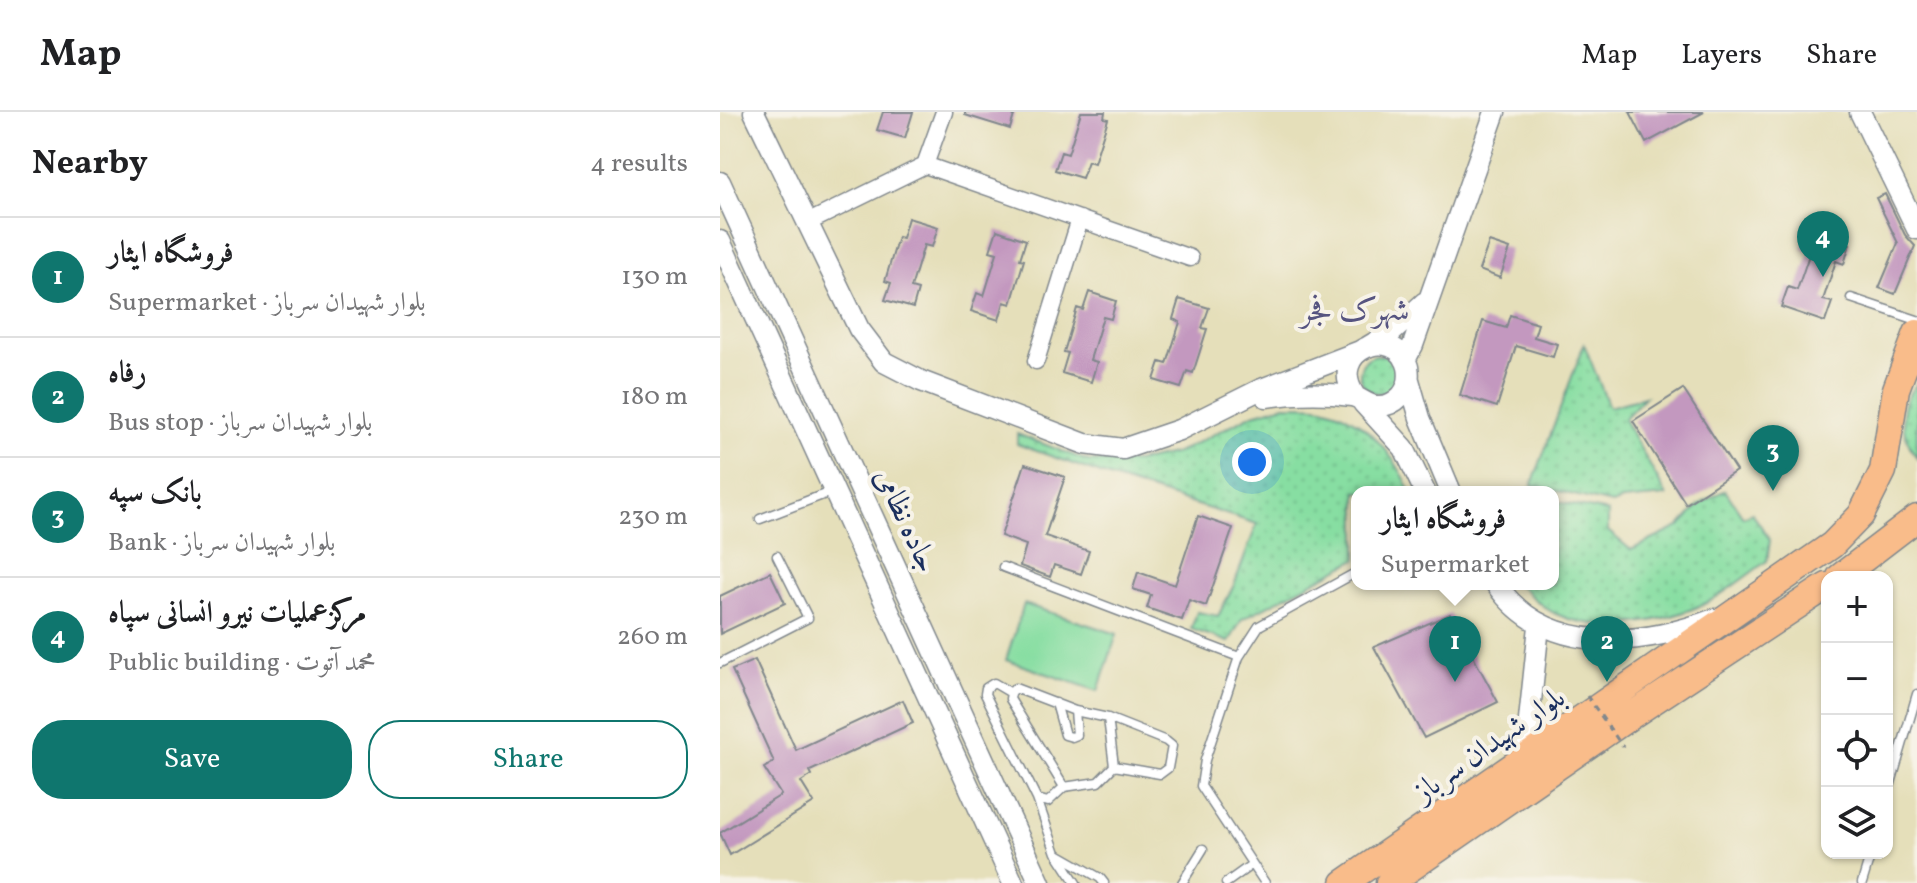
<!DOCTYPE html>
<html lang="en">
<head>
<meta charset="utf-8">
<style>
	body { margin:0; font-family:Vollkorn,Amiri,serif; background:#f6f6f6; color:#202124 }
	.controls { position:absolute; right:24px; bottom:24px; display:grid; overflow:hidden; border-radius:16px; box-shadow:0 2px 6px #0004 }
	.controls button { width:72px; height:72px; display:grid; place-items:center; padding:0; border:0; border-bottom:2px solid #e0e0e0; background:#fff; color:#202124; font:40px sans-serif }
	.you { position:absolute; left:532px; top:350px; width:28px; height:28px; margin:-20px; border:6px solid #fff; border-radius:50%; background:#1a73e8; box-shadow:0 0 0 12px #1a73e833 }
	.badge { display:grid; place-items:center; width:52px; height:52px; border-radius:50%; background:#0f766e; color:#fff; font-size:26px; font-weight:700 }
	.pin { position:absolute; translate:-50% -66px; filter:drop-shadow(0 2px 4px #0008) }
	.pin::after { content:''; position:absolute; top:42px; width:28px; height:24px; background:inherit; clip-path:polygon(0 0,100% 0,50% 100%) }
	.popup { position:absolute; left:631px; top:374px; width:208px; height:104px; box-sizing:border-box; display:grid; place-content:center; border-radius:16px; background:#fff; filter:drop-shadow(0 2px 6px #0005); font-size:26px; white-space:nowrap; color:#757577 }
	.popup b { font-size:30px; color:#202124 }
	.popup::after { content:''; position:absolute; left:50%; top:100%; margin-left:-16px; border:16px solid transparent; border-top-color:#fff }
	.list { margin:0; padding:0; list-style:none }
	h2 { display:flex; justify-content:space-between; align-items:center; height:104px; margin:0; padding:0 32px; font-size:34px }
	h2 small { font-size:26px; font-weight:400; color:#757577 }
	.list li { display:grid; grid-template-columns:52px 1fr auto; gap:24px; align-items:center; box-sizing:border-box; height:120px; padding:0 32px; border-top:2px solid #e0e0e0 }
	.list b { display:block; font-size:30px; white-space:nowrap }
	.list p { margin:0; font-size:26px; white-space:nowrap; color:#757577 }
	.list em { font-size:26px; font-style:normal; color:#757577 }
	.actions { display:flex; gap:16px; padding:24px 32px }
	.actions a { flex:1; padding:18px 0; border:2px solid #0f766e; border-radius:32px; text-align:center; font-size:28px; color:#0f766e }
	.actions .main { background:#0f766e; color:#fff }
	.icon { flex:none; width:44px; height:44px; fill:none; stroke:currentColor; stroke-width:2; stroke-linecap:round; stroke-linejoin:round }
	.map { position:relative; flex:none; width:1197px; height:771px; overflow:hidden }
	header { display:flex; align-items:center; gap:48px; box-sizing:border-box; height:112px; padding:0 40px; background:#fff; border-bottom:2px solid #e0e0e0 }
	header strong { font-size:38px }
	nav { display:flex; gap:44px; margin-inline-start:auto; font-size:28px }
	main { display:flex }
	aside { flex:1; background:#fff }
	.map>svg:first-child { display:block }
	.grass { fill:url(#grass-dots); stroke:#518680; stroke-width:2 }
	.garden { fill:#87dea2; stroke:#518680; stroke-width:2 }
	.building { fill:#c398bf }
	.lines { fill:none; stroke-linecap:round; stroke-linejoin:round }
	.service-casing { stroke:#80878c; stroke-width:11 }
	.minor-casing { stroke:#80878c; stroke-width:19 }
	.tertiary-casing { stroke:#80878c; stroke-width:23 }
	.primary-casing { stroke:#80878c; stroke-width:29 }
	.service { stroke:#fff; stroke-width:8 }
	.minor { stroke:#fff; stroke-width:16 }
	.tertiary { stroke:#fff; stroke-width:20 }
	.primary { stroke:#f9bc8a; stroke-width:26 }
	.path-bridge { stroke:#80878c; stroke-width:3; stroke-dasharray:6 6; stroke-linecap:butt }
	.labels { text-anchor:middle; stroke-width:8; stroke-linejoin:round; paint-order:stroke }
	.street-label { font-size:30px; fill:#1b2f5e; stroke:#f7f3e8 }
	.neighbourhood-label { font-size:32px; fill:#565480; stroke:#f7f3e8 }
</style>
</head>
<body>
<header>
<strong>Map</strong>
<nav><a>Map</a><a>Layers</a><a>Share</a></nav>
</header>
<main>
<aside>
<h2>Nearby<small>4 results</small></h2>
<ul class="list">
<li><span class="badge">1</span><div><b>فروشگاه ایثار</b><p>Supermarket · بلوار شهیدان سرباز</p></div><em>130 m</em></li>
<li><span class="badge">2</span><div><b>رفاه</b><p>Bus stop · بلوار شهیدان سرباز</p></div><em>180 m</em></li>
<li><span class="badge">3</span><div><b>بانک سپه</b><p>Bank · بلوار شهیدان سرباز</p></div><em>230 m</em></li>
<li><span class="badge">4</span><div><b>مرکزعملیات نیرو انسانی سپاه</b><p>Public building · محمد آتوت</p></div><em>260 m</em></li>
</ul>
<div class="actions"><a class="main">Save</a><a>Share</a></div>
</aside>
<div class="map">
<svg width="1197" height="771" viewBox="0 0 1197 771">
	<defs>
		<pattern id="grass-dots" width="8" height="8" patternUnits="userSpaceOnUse" patternTransform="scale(2)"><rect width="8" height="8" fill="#87dea2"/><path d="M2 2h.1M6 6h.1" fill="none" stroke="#74bf8e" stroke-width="1.8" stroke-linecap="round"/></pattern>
	</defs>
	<rect width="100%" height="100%" fill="#f7f3e8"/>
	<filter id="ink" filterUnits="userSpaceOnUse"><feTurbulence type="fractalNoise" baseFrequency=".0125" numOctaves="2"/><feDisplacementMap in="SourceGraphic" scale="16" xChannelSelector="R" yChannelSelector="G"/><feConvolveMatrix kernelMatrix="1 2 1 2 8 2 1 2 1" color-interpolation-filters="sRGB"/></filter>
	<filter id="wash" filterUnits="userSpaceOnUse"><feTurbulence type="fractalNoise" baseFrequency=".006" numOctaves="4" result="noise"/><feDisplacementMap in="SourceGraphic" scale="32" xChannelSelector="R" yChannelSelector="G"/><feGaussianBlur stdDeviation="1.8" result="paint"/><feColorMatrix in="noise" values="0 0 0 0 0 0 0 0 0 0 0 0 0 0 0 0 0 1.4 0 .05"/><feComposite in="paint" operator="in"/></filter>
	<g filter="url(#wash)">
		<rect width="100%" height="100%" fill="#e5dfba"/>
		<path class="grass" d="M 864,232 L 889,295 L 925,285 L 904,307 L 947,384 L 903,388 L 892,392 L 812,373 Z
			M640 262a19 19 0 1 1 38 0a19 19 0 1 1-38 0Z
			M 1197,272 L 1197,346 C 1181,323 1176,294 1197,272 Z
			M 565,293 C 577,294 591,292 603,295 C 644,305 675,343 691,380 L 637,380 L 637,447 L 522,507 L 509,530 L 471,517 L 477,500 L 498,504 L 514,473 L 537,412 L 392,366 L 297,332 L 297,322 L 368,349 L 417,350 L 457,341 L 533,302 Z
			M 1005,378 L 1023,405 L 1032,401 L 1050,428 L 1047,449 C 1027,463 1007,480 986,491 C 945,511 879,522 836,502 C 822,496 809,482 797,472 L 833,472 L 833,389 L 888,400 L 888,419 L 911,438 L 959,415 L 980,392 Z"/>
		<path class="garden" d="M 304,492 L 397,522 L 378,579 L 286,548 Z"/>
		<g id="blocks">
			<path class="building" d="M 163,0 L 193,0 L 185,26 L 157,18 Z
				M 245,0 L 295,0 L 290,17 L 245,3 Z
				M 361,0 L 385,0 L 384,6 L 388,7 L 374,51 L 368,49 L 362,66 L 335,58 L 341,40 L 348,42 Z
				M 910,0 L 984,0 L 926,31 Z
				M 1165,82 L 1185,123 L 1195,134 L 1175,182 L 1159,176 L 1178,131 L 1156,86 Z
				M 188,106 L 218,115 L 212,135 L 204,133 L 191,176 L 198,178 L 193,196 L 165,188 L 171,171 L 165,169 L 178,125 L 182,126 Z
				M 277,118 L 306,128 L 300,147 L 304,148 L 291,192 L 284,190 L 279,208 L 251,199 L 257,181 L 264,184 L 277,141 L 270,139 Z
				M 1088,118 L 1130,132 L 1124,152 L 1116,149 L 1103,188 L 1112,190 L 1105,210 L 1061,195 L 1068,175 L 1077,178 L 1090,140 L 1082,137 Z
				M 769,130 L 790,137 L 780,166 L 759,158 Z
				M 369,180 L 396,189 L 391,207 L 383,205 L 370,248 L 377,250 L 371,270 L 342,261 L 348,241 L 344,240 L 357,196 L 363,198 Z
				M 459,187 L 489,196 L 482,216 L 487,217 L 473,261 L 467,259 L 461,276 L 434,268 L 440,250 L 447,252 L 460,210 L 453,207 Z
				M 790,203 L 818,212 L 814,225 L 837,232 L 833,245 L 796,234 L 777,295 L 740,283 L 763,209 L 786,216 Z
				M 963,277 L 1016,359 L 966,392 L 913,309 Z
				M 305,352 L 345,365 L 325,424 L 369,439 L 361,462 L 334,453 L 330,465 L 300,454 L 306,433 L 281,424 Z
				M 478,404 L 513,416 L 486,494 L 469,488 L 462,508 L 427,496 L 431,483 L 413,477 L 418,460 L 455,473 Z
				M 50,460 L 65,491 L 0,522 L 0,484 Z
				M 730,502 L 778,590 L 704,626 L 654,535 Z
				M 35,548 L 76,638 L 183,588 L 193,611 L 90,659 L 92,663 L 81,670 L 94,691 L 10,743 L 0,721 L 61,683 L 44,656 L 54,650 L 12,558 Z"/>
		</g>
	</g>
	<g filter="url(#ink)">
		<use href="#blocks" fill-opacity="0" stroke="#80878c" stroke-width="2"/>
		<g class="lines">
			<defs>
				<path id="service" d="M 1131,186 L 1197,208
					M 40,407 L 113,379
					M 283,455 L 519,545
					M 0,551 L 88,506 L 57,444
					M 291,581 L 274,571 L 266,576 L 265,582 L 317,687 L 328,690 L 344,675 L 378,670 L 394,654 L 440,662 L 448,656 L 452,634 L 446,629 L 388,606 L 355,599 L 295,576 L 291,581 L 290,587 L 344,675
					M 336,591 L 345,623 L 352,625 L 357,623 L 355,599
					M 388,606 L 394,654
					M 1167,685 L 1197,582
					M 317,687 L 336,741 L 380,766 L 384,771
					M 339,745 L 356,771
					M 462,771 L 483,737
					M 506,771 L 531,753
					M 545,771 L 481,674 L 485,648 L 519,545 L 539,514 L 637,460
					M 1142,771 L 1151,741"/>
				<path id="minor" d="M 205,53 L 224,0
					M 87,111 L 205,53 L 470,146
					M 316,249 L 360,107"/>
				<path id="tertiary" d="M 34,0 L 139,217 L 164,250 L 201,269 L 365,332 L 403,337 L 459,318 L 539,278 L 640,239
					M 1140,0 L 1197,117
					M 0,70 L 320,771
					M 0,129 L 293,771
					M 649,234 L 671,221 L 705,190
					M 685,248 L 693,233 L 775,0
					M 689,268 L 700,306 L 731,380
					M 546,285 C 574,281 603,280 632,284 C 642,286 648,295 660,294 C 668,294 675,290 681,284 C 688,276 690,265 688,255 C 676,211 605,238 635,284
					M 643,291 L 684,336 L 705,380
					M 776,472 C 826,545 922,534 994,507
					M 805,646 L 819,514"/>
				<path id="primary" d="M 1120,465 L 1197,406
					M 624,771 L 1112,433 L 1141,403 L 1163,359 L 1176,277 L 1197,221
					M 669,771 L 906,607 L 1107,474"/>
			</defs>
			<use href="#service" class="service-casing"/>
			<use href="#minor" class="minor-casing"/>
			<use href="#tertiary" class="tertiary-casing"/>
			<use href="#primary" class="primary-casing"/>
			<use href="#service" class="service"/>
			<use href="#minor" class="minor"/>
			<use href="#tertiary" class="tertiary"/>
			<use href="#primary" class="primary"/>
			<path class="path-bridge" d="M 867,584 L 903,635"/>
		</g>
	</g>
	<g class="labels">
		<g class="street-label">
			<text transform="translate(187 408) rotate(65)" y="10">جاده نظامی</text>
			<text transform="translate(769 632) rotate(-35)" y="10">بلوار شهیدان سرباز</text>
		</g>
		<g class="neighbourhood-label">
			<text x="635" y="208">شهرک فجر</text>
		</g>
	</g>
</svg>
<div class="controls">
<button>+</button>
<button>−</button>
<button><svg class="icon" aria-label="locate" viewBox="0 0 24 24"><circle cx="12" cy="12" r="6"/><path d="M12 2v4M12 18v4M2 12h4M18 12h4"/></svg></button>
<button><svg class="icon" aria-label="layers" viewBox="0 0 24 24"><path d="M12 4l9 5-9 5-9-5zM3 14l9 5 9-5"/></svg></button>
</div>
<div class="you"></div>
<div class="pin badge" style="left:735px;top:570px">1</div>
<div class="popup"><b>فروشگاه ایثار</b>Supermarket</div>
<div class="pin badge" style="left:887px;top:570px">2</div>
<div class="pin badge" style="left:1053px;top:379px">3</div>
<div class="pin badge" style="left:1103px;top:165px">4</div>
</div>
</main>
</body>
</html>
